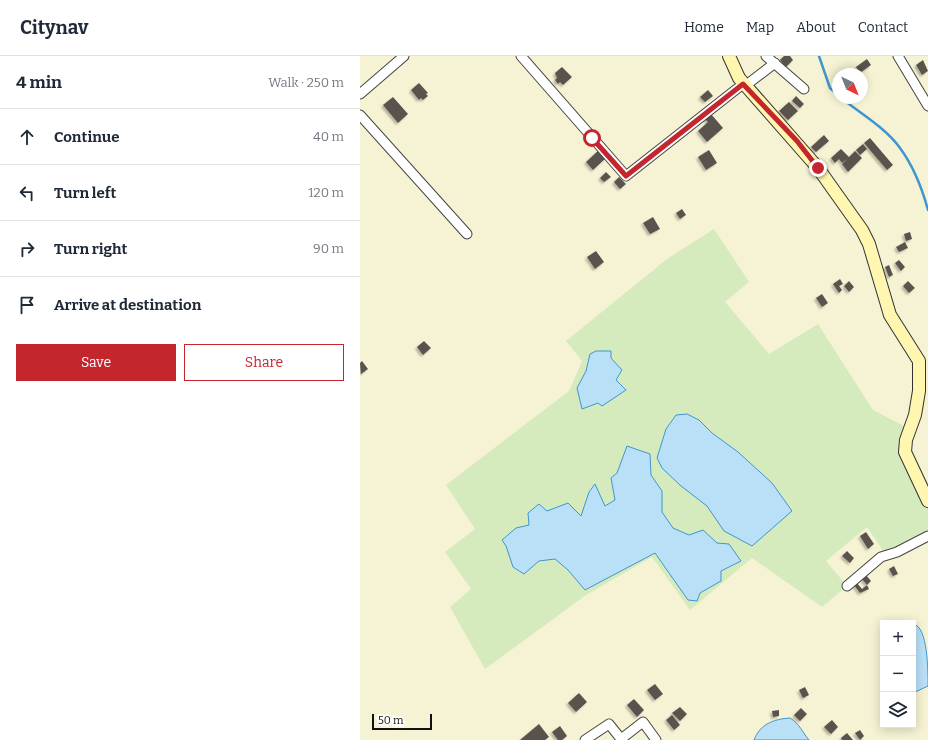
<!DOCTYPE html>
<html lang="en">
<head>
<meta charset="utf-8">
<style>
	body { margin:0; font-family:Bitter,serif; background:#f2f2f3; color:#1f2937 }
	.controls { position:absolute; right:12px; bottom:12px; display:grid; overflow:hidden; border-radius:0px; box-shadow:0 2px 10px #0003 }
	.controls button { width:36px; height:36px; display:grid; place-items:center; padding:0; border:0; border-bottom:1px solid #e0e1e3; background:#fff; color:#1f2937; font:20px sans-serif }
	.compass { position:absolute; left:472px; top:12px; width:36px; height:36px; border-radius:50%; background:#fff; box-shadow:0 2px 10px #0003; rotate:137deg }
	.scale { position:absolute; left:12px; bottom:10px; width:60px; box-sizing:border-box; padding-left:4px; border:2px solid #111; border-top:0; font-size:11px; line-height:14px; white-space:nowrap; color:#111; -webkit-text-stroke:3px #fff; paint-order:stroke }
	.stop { position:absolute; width:12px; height:12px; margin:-9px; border:3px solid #c4262e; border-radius:50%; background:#fff }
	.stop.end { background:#c4262e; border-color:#fff; box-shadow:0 1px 4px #0008 }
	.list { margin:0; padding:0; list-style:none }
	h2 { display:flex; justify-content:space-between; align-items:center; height:52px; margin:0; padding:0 16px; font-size:17px }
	h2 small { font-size:13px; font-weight:400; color:#747a83 }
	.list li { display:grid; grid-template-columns:26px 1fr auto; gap:12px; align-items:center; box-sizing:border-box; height:56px; padding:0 16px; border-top:1px solid #e0e1e3 }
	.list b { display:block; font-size:15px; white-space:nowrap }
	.list em { font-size:13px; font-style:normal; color:#747a83 }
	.actions { display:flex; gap:8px; padding:12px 16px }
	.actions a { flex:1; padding:9px 0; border:1px solid #c4262e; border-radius:0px; text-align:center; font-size:14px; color:#c4262e }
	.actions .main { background:#c4262e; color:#fff }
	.icon { flex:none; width:22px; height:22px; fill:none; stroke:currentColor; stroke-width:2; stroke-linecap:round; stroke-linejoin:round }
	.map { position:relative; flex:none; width:568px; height:684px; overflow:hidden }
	header { display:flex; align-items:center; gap:24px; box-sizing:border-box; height:56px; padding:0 20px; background:#fff; border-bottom:1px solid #e0e1e3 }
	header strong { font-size:19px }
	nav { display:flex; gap:22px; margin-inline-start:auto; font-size:14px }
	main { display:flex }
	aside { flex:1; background:#fff }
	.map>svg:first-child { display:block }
	.farmland { fill:#f6f3d4; fill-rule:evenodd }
	.green { fill:#d5ebbd }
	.water { fill:#b9e0f7; stroke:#3f96cf }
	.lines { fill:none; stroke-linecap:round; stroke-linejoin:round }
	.stream { stroke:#3f96cf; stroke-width:2.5 }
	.building { fill:#5a524d; filter:url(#shadow) }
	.street-casing { stroke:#444; stroke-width:11 }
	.secondary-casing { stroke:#333; stroke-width:14 }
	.street { stroke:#fff; stroke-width:9 }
	.secondary { stroke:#fff6b0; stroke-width:12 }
	.route { stroke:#c4262e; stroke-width:5 }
</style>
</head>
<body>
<header>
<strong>Citynav</strong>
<nav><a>Home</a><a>Map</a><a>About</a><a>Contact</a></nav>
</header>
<main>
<aside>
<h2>4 min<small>Walk · 250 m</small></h2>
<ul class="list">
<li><svg class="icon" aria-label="ahead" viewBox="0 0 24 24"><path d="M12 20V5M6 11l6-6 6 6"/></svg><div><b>Continue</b></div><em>40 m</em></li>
<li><svg class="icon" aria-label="left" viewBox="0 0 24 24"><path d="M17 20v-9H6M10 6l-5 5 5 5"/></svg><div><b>Turn left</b></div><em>120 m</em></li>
<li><svg class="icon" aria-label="right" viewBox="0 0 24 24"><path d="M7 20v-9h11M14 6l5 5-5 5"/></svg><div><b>Turn right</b></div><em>90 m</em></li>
<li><svg class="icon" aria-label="arrive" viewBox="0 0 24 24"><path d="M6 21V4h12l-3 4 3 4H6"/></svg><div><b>Arrive at destination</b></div></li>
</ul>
<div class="actions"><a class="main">Save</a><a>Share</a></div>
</aside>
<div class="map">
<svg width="568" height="684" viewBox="0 0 568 684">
	<defs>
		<filter id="shadow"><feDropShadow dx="-2" dy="2" stdDeviation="1" flood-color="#0004"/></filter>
	</defs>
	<rect width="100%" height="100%" fill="#fffdf5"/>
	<path class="farmland" d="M 0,0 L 568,0 L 568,684 L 0,684 ZM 478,18 L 502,18 L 502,42 L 478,42 ZM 523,567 L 553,567 L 553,669 L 523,669 Z"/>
	<path class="green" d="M 354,173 L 389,226 L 365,246 L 409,298 L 458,268 L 513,354 L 550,373 L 546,384 L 568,445 L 568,480 L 526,499 L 507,471 L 466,505 L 487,530 L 462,551 L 392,502 L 330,554 L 292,501 L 226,539 L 125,613 L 90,551 L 111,533 L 85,496 L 115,473 L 86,429 L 209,335 L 222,305 L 206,285 L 307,203 Z"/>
	<path class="water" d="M 236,295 L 251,295 L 251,302 L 262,314 L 256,324 L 266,334 L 242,350 L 238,347 L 222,353 L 217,332 L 226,315 L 230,298 Z
		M 327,358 L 339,364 L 352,377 L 378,396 L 412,427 L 432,455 L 392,490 L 364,475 L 347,450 L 321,430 L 302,412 L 297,402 L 306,373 L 316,359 Z
		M 267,390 L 290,398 L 291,419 L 302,435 L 302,456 L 313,472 L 329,479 L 343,474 L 357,487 L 369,488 L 381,505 L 361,515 L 361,525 L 340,537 L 337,545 L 328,544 L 295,497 L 225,534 L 208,514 L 195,503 L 179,505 L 164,518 L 153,511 L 146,490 L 142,484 L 156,472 L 169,469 L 168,457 L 179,448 L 187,455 L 208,447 L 221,460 L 229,436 L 235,428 L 245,450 L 255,444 L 251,422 L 257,417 Z
		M 553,568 C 568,570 568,615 568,630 L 553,637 Z
		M 430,662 C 440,668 442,676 449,684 L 394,684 C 400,668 414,663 430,662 Z"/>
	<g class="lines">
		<path class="stream" d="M 459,0 L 470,32 L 478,39
			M 481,42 C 499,56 527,73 540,92 C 554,111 562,132 568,154"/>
	</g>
	<path class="building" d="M 424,0 L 430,0 L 433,4 L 426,11 L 420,4 Z
		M 507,3 L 511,9 L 500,17 L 496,11 Z
		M 563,4 L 568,15 L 562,19 L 556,9 Z
		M 202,11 L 212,21 L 203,29 L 200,26 L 198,28 L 195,24 L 197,22 L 195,17 Z
		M 59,27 L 68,37 L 66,38 L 68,40 L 63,44 L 61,42 L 59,44 L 51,34 Z
		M 348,34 L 353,40 L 345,46 L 340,41 Z
		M 436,40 L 444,48 L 440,52 L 432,45 Z
		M 33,41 L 48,58 L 38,67 L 23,49 Z
		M 429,46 L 438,55 L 428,64 L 419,55 Z
		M 351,58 L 363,72 L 347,86 L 338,75 L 348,66 L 345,63 Z
		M 464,79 L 469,85 L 456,96 L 451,91 Z
		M 510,82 L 533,109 L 527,114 L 504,87 Z
		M 503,88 L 507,93 L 500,99 L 496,94 Z
		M 481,93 L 489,101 L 495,95 L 502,102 L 488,116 L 482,108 L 487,103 L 482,107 L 479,103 L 475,107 L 471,102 Z
		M 239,94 L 247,101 L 233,114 L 226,106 Z
		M 349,94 L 357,107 L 346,114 L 338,101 Z
		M 246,116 L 251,121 L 244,126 L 240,122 Z
		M 259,121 L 266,128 L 260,133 L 254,126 Z
		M 322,153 L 326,159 L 320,163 L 316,157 Z
		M 293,161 L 300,173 L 290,178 L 283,167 Z
		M 550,176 L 552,183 L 546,185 L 544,178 Z
		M 545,186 L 548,192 L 539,196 L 536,191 Z
		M 236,195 L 244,206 L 235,213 L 227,201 Z
		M 539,204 L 545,211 L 541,215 L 535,207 Z
		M 529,209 L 533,219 L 529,221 L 525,211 Z
		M 480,223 L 483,228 L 479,230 L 482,234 L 479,237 L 473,228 Z
		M 489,225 L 494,231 L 489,236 L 484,230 Z
		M 548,225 L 555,232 L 549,237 L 543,230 Z
		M 462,238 L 468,247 L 462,251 L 456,242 Z
		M 64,285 L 71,292 L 63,299 L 57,291 Z
		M 2,305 L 8,313 L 1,318 L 0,307 Z
		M 506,476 L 514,488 L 508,493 L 500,480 Z
		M 487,495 L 494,502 L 490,507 L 482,500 Z
		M 534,510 L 538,518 L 533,520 L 529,513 Z
		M 506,519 L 511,525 L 507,529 L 502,523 Z
		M 497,527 L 502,533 L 507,529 L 509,533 L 500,537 L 494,529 Z
		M 295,628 L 303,638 L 295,644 L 287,634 Z
		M 445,631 L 449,639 L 443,642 L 439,634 Z
		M 219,637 L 227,646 L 216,656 L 208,647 Z
		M 274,643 L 284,654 L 277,661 L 267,649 Z
		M 320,651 L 327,658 L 320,665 L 312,657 Z
		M 441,652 L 447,658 L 440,665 L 434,659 Z
		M 419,654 L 419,660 L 413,661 L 412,655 Z
		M 312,659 L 320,669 L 314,674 L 306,664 Z
		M 472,664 L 478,671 L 471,678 L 464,671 Z
		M 179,668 L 189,681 L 185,684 L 160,684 Z
		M 200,670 L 207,680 L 202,684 L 198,684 L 192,676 Z
		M 500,674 L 504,680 L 500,684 L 495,677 Z
		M 487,677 L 493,684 L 482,684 L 481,682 Z"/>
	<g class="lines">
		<defs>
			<path id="street" d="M 161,0 L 266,120 L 383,28
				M 406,0 L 444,33
				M 538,0 L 568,50
				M 385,30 L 415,7
				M 0,38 L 44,0
				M 0,59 L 107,178
				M 487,530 L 521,501 L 537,496 L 568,480
				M 225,684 L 249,668 L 261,683 L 283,666 L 296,684"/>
			<path id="secondary" d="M 369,0 L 379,22 L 458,112 L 502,174 L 509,188 L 530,259 L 559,305 L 559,335 L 555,359 L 546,384 L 545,396 L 568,445"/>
		</defs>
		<use href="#street" class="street-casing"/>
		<use href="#secondary" class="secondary-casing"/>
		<use href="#street" class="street"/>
		<use href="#secondary" class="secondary"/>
	</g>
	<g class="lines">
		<path class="route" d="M 232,82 L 266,120 L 383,28 L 437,85 L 458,112"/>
	</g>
</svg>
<div class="controls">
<button>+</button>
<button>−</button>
<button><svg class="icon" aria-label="layers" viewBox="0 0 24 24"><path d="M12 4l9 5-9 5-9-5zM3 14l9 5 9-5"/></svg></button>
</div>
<svg class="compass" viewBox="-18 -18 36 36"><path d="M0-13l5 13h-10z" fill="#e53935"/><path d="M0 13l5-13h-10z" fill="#747a83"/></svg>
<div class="scale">50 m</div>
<div class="stop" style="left:232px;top:82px"></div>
<div class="stop end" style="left:458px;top:112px"></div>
</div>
</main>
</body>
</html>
